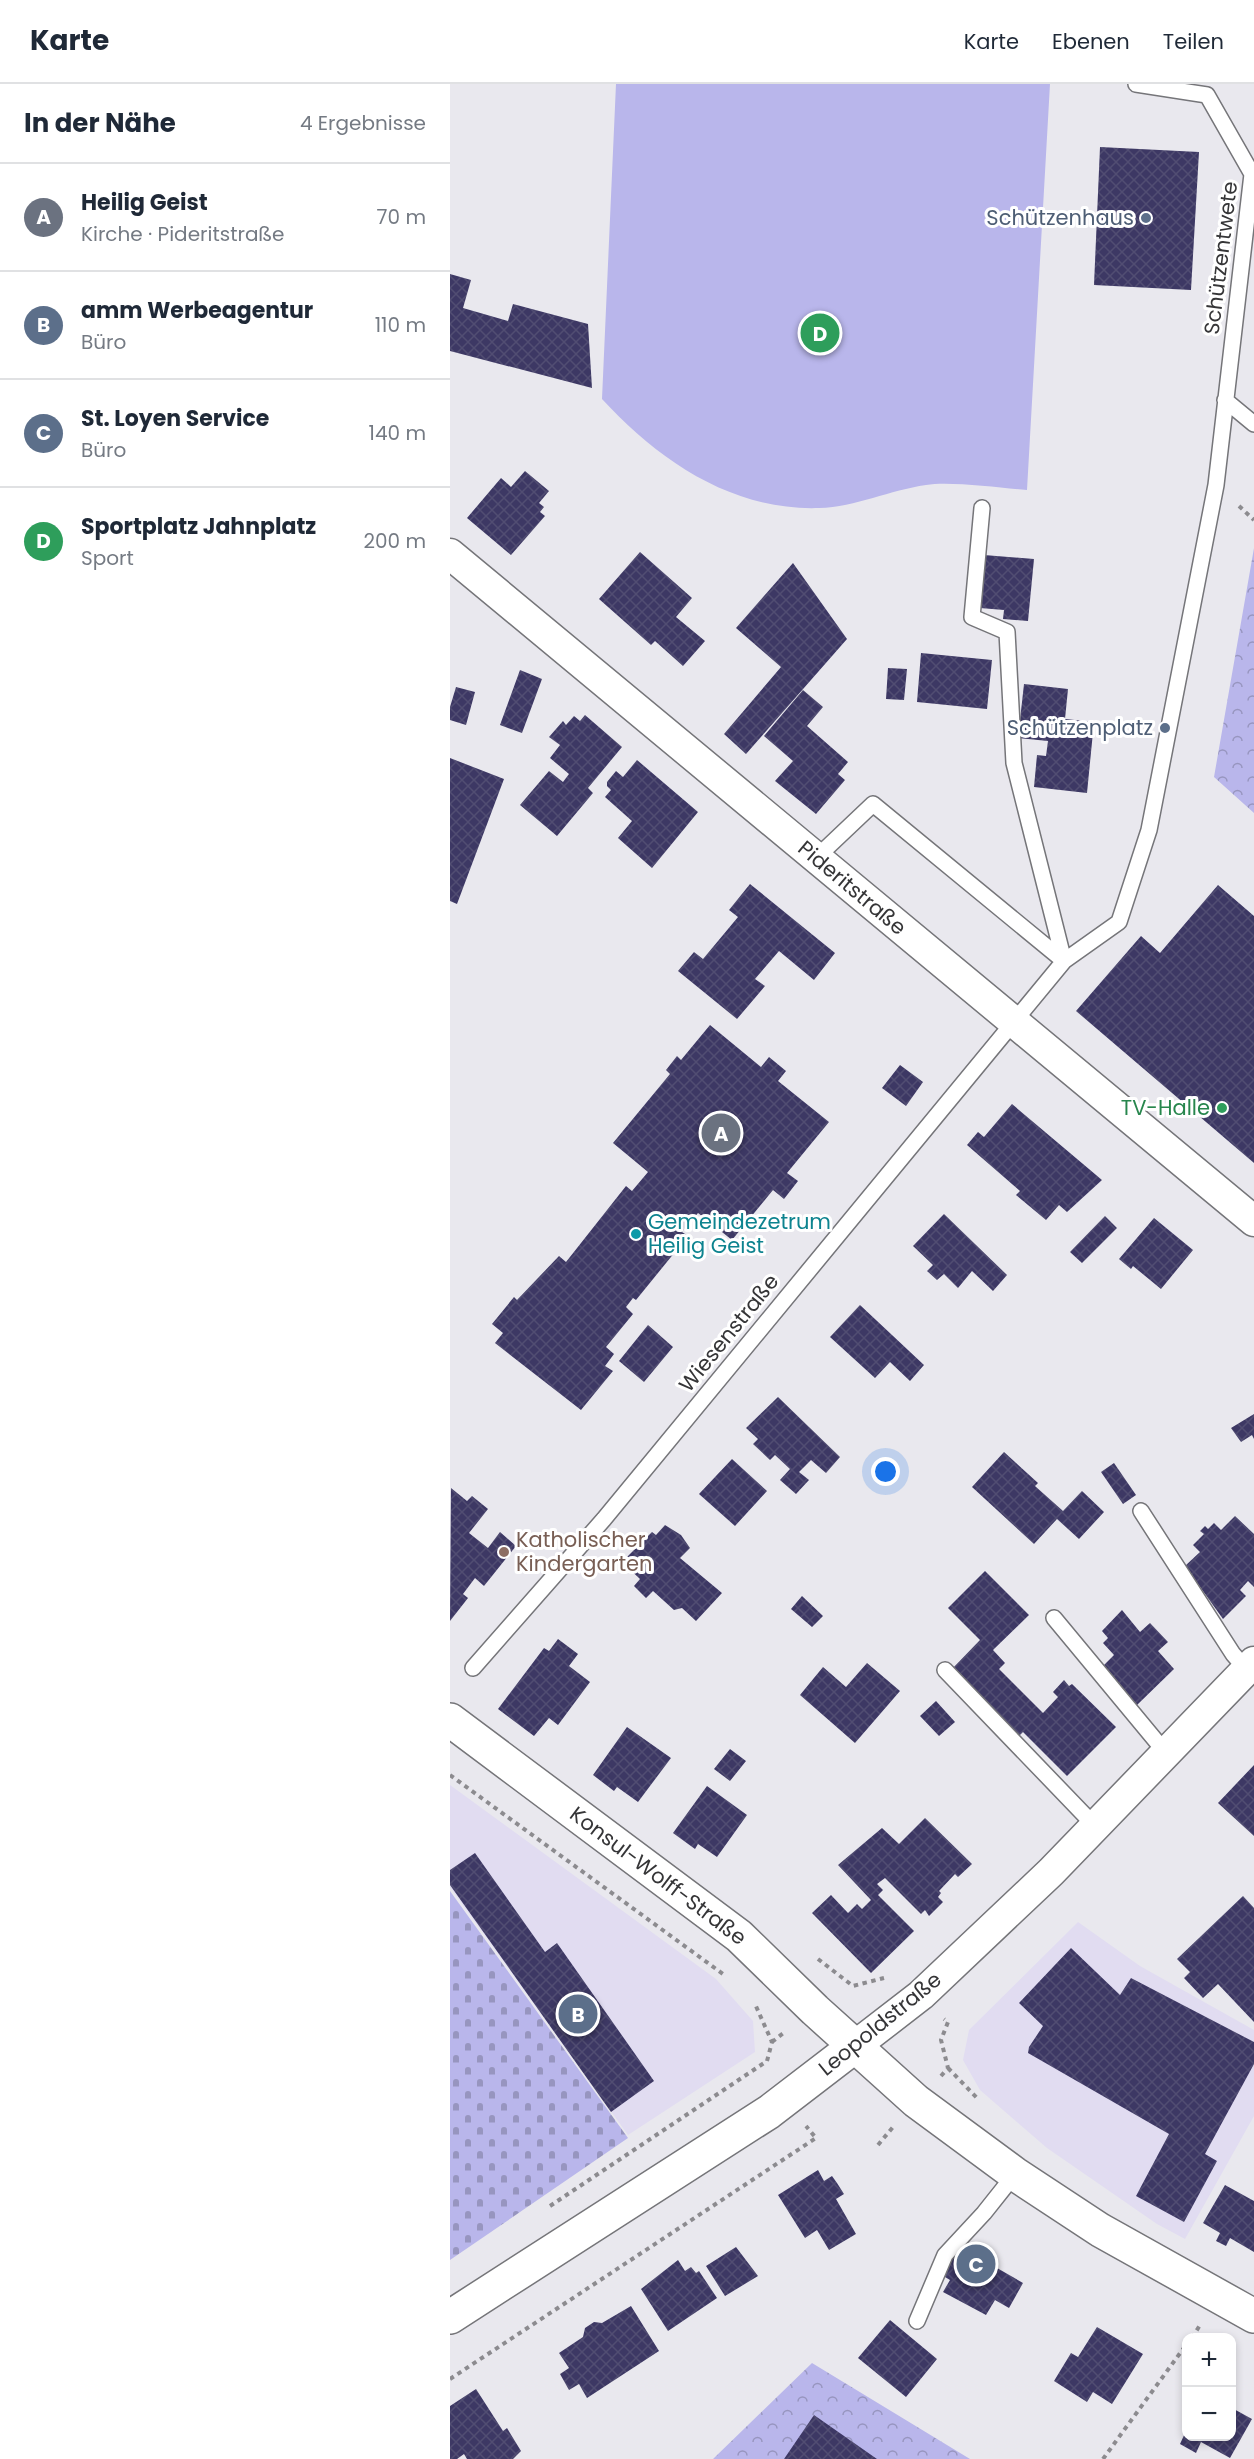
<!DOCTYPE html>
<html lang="de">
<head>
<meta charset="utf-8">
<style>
	body { margin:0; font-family:Poppins,sans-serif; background:#f6f6f7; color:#1f2937 }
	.controls { position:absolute; right:18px; bottom:18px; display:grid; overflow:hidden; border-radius:12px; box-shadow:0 3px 9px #0003 }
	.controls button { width:54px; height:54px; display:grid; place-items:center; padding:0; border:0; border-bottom:2px solid #e0e1e3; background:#fff; color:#1f2937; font:30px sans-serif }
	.you { position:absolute; left:436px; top:1388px; width:21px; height:21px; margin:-15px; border:4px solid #fff; border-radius:50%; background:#1a73e8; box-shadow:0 0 0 9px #1a73e833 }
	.badge { display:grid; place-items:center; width:39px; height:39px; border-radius:50%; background:#0b8043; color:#fff; font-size:20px; font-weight:700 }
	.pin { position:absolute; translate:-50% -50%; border:3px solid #fff; box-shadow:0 2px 6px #0006 }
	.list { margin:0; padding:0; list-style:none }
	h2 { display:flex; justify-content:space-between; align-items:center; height:78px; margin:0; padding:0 24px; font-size:26px }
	h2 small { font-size:20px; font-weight:400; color:#747a83 }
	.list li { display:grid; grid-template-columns:39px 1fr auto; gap:18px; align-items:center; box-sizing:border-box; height:108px; padding:0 24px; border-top:2px solid #e0e1e3 }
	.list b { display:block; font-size:22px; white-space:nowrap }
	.list p { margin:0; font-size:20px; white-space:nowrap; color:#747a83 }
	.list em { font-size:20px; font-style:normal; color:#747a83 }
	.map { position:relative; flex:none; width:804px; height:2375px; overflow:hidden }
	header { display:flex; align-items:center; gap:36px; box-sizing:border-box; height:84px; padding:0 30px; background:#fff; border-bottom:2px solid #e0e1e3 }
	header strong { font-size:28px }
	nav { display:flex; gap:33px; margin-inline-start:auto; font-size:21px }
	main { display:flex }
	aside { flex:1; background:#fff }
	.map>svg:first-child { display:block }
	.commercial { fill:#e1dcf1 }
	.grass { fill:#b9b6eb }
	.forest { fill:url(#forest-crowns) }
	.cemetery { fill:url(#cemetery-stones) }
	.building { fill:url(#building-cross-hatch) }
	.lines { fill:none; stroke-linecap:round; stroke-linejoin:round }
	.lane-casing { stroke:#757579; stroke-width:18 }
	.street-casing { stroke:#757579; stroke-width:33 }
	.primary-casing { stroke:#757579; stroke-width:36 }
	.path { stroke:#8c8b8f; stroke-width:4; stroke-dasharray:4.5 4.5; stroke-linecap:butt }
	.lane { stroke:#fff; stroke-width:15 }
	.street { stroke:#fff; stroke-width:30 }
	.primary { stroke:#fff; stroke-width:33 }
	.service-dot { fill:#5c6f8a; stroke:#fff; stroke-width:2 }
	.leisure-dot { fill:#2e9e5b; stroke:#fff; stroke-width:2 }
	.culture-dot { fill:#0f9aa8; stroke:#fff; stroke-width:2 }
	.education-dot { fill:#8d6e63; stroke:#fff; stroke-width:2 }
	.labels { text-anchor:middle; stroke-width:6; stroke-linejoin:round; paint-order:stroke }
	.service-label { font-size:21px; fill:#4e5e75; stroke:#fff; text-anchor:end }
	.street-label { font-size:21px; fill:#353537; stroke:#fff }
	.leisure-label { font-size:21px; fill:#27864d; stroke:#fff; text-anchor:end }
	.culture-label { font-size:21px; fill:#0d838f; stroke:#fff; text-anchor:start }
	.education-label { font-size:21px; fill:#785e54; stroke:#fff; text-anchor:start }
</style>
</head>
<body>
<header>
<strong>Karte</strong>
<nav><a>Karte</a><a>Ebenen</a><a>Teilen</a></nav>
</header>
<main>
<aside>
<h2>In der Nähe<small>4 Ergebnisse</small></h2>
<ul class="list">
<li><span class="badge" style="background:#6b7280">A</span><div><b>Heilig Geist</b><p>Kirche · Pideritstraße</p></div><em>70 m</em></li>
<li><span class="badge" style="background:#5c6f8a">B</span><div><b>amm Werbeagentur</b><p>Büro</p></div><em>110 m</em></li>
<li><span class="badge" style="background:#5c6f8a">C</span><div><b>St. Loyen Service</b><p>Büro</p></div><em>140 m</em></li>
<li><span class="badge" style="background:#2e9e5b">D</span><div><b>Sportplatz Jahnplatz</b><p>Sport</p></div><em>200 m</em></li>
</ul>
</aside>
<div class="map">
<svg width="804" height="2375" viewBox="0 0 804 2375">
	<defs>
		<pattern id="forest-crowns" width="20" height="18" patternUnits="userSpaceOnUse" patternTransform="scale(1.5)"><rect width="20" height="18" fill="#b9b6eb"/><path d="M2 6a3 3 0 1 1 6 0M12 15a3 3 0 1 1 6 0" fill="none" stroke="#9795bf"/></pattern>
		<pattern id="cemetery-stones" width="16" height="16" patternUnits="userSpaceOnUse" patternTransform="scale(1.5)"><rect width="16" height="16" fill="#b9b6eb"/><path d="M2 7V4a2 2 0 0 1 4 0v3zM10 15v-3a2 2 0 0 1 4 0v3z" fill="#9795bf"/></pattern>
		<pattern id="building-cross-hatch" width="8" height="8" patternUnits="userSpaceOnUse" patternTransform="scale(1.5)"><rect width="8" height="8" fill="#3d3864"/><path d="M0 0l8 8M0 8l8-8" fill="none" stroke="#514d72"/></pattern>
	</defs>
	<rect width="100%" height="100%" fill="#e9e8ee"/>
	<path class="commercial" d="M 0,1701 L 266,1895 L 303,1937 L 305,1968 L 178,2051 L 0,1803 Z
		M 628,1838 L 690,1882 L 804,1946 L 804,2032 L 735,2155 L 707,2140 L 597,2064 L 530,2006 L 513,1976 L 519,1946 Z"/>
	<path class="grass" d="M 166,0 L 600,0 L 577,406 C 550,404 500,397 476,401 C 440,406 406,423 369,424 C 282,427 208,376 152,315 Z"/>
	<path class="forest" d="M 804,464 L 804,729 L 764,693 Z
		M 362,2279 L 520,2375 L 263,2375 Z"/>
	<path class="cemetery" d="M 0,1807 L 178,2054 L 0,2176 Z"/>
	<path class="building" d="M 650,63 L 749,68 L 741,206 L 644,201 Z
		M 0,190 L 21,196 L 13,224 L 58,237 L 63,220 L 138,240 L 142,304 L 0,267 Z
		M 75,387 L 99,407 L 89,419 L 94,423 L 90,428 L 95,432 L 61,471 L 17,434 L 51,394 L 61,403 Z
		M 190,468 L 242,514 L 226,533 L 255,557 L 233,582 L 205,557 L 201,561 L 149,515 Z
		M 534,471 L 584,475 L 578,537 L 553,535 L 554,526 L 530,524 Z
		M 343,479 L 397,555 L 296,670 L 274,650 L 331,583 L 286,544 Z
		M 471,569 L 542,576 L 537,625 L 467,618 Z
		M 438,584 L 457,585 L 454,616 L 436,615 Z
		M 70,586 L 92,595 L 72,649 L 50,641 Z
		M 574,600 L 618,605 L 615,635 L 644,638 L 637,709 L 584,703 L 587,671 L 596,672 L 598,657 L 568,654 Z
		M 6,603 L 25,608 L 16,641 L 0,636 L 0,623 Z
		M 353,606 L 373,623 L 357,642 L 398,678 L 388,690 L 395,696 L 366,730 L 325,697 L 343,677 L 314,652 Z
		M 135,631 L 172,663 L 138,704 L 143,709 L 107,752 L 70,721 L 99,687 L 113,698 L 119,690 L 100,674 L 110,661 L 99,653 L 113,637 L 116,641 L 124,632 L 130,637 Z
		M 0,674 L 54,695 L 7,820 L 0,817 Z
		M 187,676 L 248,728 L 202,784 L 168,754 L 182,737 L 155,713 L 161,706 L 157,702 L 157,698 L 166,687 L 173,693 Z
		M 300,800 L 385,869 L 364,896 L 329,867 L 305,895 L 315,902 L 287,935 L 228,887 L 244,868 L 253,875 L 288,833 L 279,826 Z
		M 768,801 L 804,832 L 804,1079 L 626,927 L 691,852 L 710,869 Z
		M 260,941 L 311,983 L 319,973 L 336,987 L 328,997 L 379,1038 L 337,1089 L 348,1097 L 334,1115 L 323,1106 L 282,1156 L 248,1129 L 232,1148 L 238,1152 L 186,1216 L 183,1214 L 176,1223 L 183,1230 L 156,1263 L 164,1270 L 155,1282 L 163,1287 L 131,1326 L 45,1259 L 53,1249 L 42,1240 L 64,1213 L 67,1216 L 109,1172 L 116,1178 L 176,1102 L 182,1107 L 198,1088 L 163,1059 L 220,990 L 216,986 L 227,972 L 231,976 Z
		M 450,981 L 473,998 L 456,1022 L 432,1004 Z
		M 562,1020 L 652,1096 L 617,1128 L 609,1121 L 596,1136 L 566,1111 L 570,1107 L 517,1061 L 528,1048 L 534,1053 Z
		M 494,1130 L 557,1191 L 543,1207 L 522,1187 L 508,1204 L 494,1190 L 487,1196 L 477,1187 L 483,1181 L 463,1162 Z
		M 655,1132 L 667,1144 L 632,1179 L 620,1168 Z
		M 704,1134 L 743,1166 L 711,1205 L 683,1182 L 681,1185 L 669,1175 Z
		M 410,1221 L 474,1281 L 460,1297 L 440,1278 L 425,1294 L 380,1253 Z
		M 198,1241 L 223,1263 L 194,1298 L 169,1277 Z
		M 328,1313 L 390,1373 L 376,1389 L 361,1376 L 349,1388 L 359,1396 L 346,1410 L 330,1396 L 340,1385 L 325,1371 L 320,1376 L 303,1360 L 308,1355 L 296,1344 Z
		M 804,1330 L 804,1355 L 802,1351 L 791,1358 L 781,1344 Z
		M 554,1368 L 588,1399 L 585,1402 L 613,1427 L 632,1407 L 654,1428 L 629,1455 L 607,1435 L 584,1460 L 522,1403 Z
		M 282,1375 L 317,1407 L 285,1442 L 249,1410 Z
		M 664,1379 L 686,1411 L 673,1420 L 651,1388 Z
		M 1,1404 L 17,1417 L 22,1412 L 38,1425 L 19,1449 L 38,1464 L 50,1448 L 66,1462 L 34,1502 L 25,1494 L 13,1510 L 18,1514 L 0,1537 Z
		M 785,1432 L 804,1450 L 804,1503 L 798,1497 L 790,1506 L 796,1512 L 773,1535 L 735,1482 L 750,1468 L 743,1461 L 754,1450 L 750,1447 L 755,1442 L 758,1445 L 764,1439 L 771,1446 Z
		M 215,1441 L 231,1451 L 240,1464 L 230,1474 L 272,1509 L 246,1537 L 232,1524 L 224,1526 L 203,1507 L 196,1514 L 184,1502 L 190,1495 L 172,1478 L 202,1448 L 206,1451 Z
		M 535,1487 L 579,1531 L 543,1566 L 555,1579 L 549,1585 L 593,1629 L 608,1613 L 603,1608 L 614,1596 L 619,1602 L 622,1600 L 666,1643 L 617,1692 L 573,1648 L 569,1652 L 502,1585 L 530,1556 L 498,1524 Z
		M 352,1512 L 373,1532 L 362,1543 L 341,1525 Z
		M 672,1526 L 690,1548 L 700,1539 L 718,1558 L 708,1567 L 724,1585 L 687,1621 L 653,1582 L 664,1571 L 653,1559 L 658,1554 L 652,1547 Z
		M 108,1555 L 128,1570 L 119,1582 L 140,1598 L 108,1641 L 99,1634 L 84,1652 L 48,1625 L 94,1564 L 99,1567 Z
		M 417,1579 L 450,1607 L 405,1659 L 350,1611 L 373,1583 L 396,1603 Z
		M 486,1617 L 505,1638 L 489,1652 L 470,1632 Z
		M 177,1643 L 221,1674 L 188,1718 L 167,1703 L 164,1707 L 143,1691 Z
		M 280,1665 L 296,1677 L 280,1697 L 264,1685 Z
		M 804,1681 L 804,1752 L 768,1719 Z
		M 257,1702 L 297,1731 L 267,1773 L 248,1760 L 245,1765 L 223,1749 Z
		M 475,1734 L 522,1780 L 508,1793 L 505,1790 L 489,1807 L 491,1809 L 488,1813 L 493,1818 L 479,1832 L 475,1826 L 471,1830 L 435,1794 L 427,1800 L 433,1806 L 428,1811 L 464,1847 L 421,1889 L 362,1829 L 381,1811 L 398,1829 L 407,1820 L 412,1825 L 421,1816 L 388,1781 L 432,1744 L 449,1760 Z
		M 25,1769 L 95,1868 L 107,1859 L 204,1997 L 161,2028 L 0,1801 L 0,1786 Z
		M 793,1812 L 804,1824 L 804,1938 L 768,1900 L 753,1914 L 734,1894 L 740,1888 L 727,1875 Z
		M 621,1864 L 670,1911 L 681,1894 L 804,1958 L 804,1980 L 755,2070 L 767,2077 L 734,2138 L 686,2112 L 719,2050 L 578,1969 L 579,1963 L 593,1942 L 569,1919 Z
		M 368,2086 L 374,2097 L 382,2092 L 387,2099 L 394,2110 L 386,2115 L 406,2150 L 379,2166 L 367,2146 L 355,2154 L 328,2111 Z
		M 775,2101 L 804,2117 L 804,2168 L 780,2154 L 776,2162 L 766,2157 L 770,2149 L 753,2139 Z
		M 286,2163 L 308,2192 L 275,2212 L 256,2182 Z
		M 527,2165 L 537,2171 L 540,2180 L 573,2199 L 559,2224 L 545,2216 L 536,2231 L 493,2208 L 500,2196 L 490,2190 L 499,2175 L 501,2176 L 507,2166 L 515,2170 Z
		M 228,2176 L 235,2187 L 241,2183 L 246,2189 L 249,2187 L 267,2214 L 218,2247 L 191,2205 Z
		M 181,2222 L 209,2267 L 137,2314 L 129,2300 L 119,2306 L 110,2290 L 119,2284 L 109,2269 L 133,2253 L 135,2244 L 144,2238 L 152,2239 Z
		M 440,2236 L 487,2275 L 456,2313 L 408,2274 Z
		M 647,2243 L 693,2270 L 662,2320 L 643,2308 L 637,2318 L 604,2297 L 621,2269 L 628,2273 Z
		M 26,2305 L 53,2347 L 57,2344 L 71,2367 L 63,2375 L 17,2375 L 14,2370 L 7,2375 L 0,2375 L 0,2322 Z
		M 782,2324 L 802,2335 L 780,2374 L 751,2358 L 746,2369 L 730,2360 L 736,2347 L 736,2352 L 782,2352 Z
		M 364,2331 L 427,2375 L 334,2375 Z"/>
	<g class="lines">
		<defs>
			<path id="lane" d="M 775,316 L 804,340
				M 532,424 L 522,533 L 557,548 L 564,679 L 614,877
				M 366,774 L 423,720 L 614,877
				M 691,1427 L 783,1570 L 797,1586
				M 604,1534 L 716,1669
				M 23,1584 L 154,1435 L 614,877 L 669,838 L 699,746 L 766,401 L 802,90 L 757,11 L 686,0
				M 495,1586 L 646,1743
				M 467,2237 L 495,2171 L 534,2129 L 565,2090"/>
			<path id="street" d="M 0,470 L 804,1137
				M 405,1962 L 471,1911 L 601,1788 L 804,1578"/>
			<path id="primary" d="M 0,1636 L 289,1852 L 365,1926 L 466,2017 L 565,2090 L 650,2146 L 804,2232
				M 0,2233 L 319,2028 L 405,1962"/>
		</defs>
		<use href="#lane" class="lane-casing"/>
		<use href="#street" class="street-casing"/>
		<use href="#primary" class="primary-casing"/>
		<path class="path" d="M 789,422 L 804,436
			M 0,1691 L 273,1890
			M 368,1875 L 403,1902 L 434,1894
			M 322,1958 L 336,1947
			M 498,1984 L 527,2014
			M 491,1992 L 498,1984 L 491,1956 L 498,1938 L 494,1935
			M 428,2061 L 443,2043
			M 100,2122 L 317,1977 L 322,1958 L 305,1920
			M 742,2254 L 750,2241
			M 0,2295 L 366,2054 L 356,2042
			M 653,2375 L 736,2261"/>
		<use href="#lane" class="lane"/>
		<use href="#street" class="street"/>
		<use href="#primary" class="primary"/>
	</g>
	<g class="service-dot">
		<circle cx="696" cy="134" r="6"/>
		<circle cx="715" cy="644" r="6"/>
	</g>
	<circle class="leisure-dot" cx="772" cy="1024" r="6"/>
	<circle class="culture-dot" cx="186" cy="1150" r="6"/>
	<circle class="education-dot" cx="54" cy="1468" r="6"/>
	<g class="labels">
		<g class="service-label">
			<text x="684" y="141">Schützenhaus</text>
			<text x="703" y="651">Schützenplatz</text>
		</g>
		<g class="street-label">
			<text transform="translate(771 174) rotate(-83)" y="7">Schützentwete</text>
			<text transform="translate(402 804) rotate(40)" y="7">Pideritstraße</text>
			<text transform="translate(279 1249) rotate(-51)" y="7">Wiesenstraße</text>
			<text transform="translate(208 1792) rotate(37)" y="7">Konsul-Wolff-Straße</text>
			<text transform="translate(430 1940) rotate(-39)" y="7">Leopoldstraße</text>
		</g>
		<g class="leisure-label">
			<text x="760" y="1031">TV-Halle</text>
		</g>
		<g class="culture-label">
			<text x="198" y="1145">Gemeindezetrum<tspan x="198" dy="24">Heilig Geist</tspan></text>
		</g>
		<g class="education-label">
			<text x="66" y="1463">Katholischer<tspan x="66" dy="24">Kindergarten</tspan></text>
		</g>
	</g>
</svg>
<div class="controls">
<button>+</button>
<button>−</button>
</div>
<div class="you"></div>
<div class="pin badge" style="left:271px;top:1049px;background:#6b7280">A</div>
<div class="pin badge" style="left:128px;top:1930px;background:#5c6f8a">B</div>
<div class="pin badge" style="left:526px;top:2180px;background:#5c6f8a">C</div>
<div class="pin badge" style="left:370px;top:249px;background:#2e9e5b">D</div>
</div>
</main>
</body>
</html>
